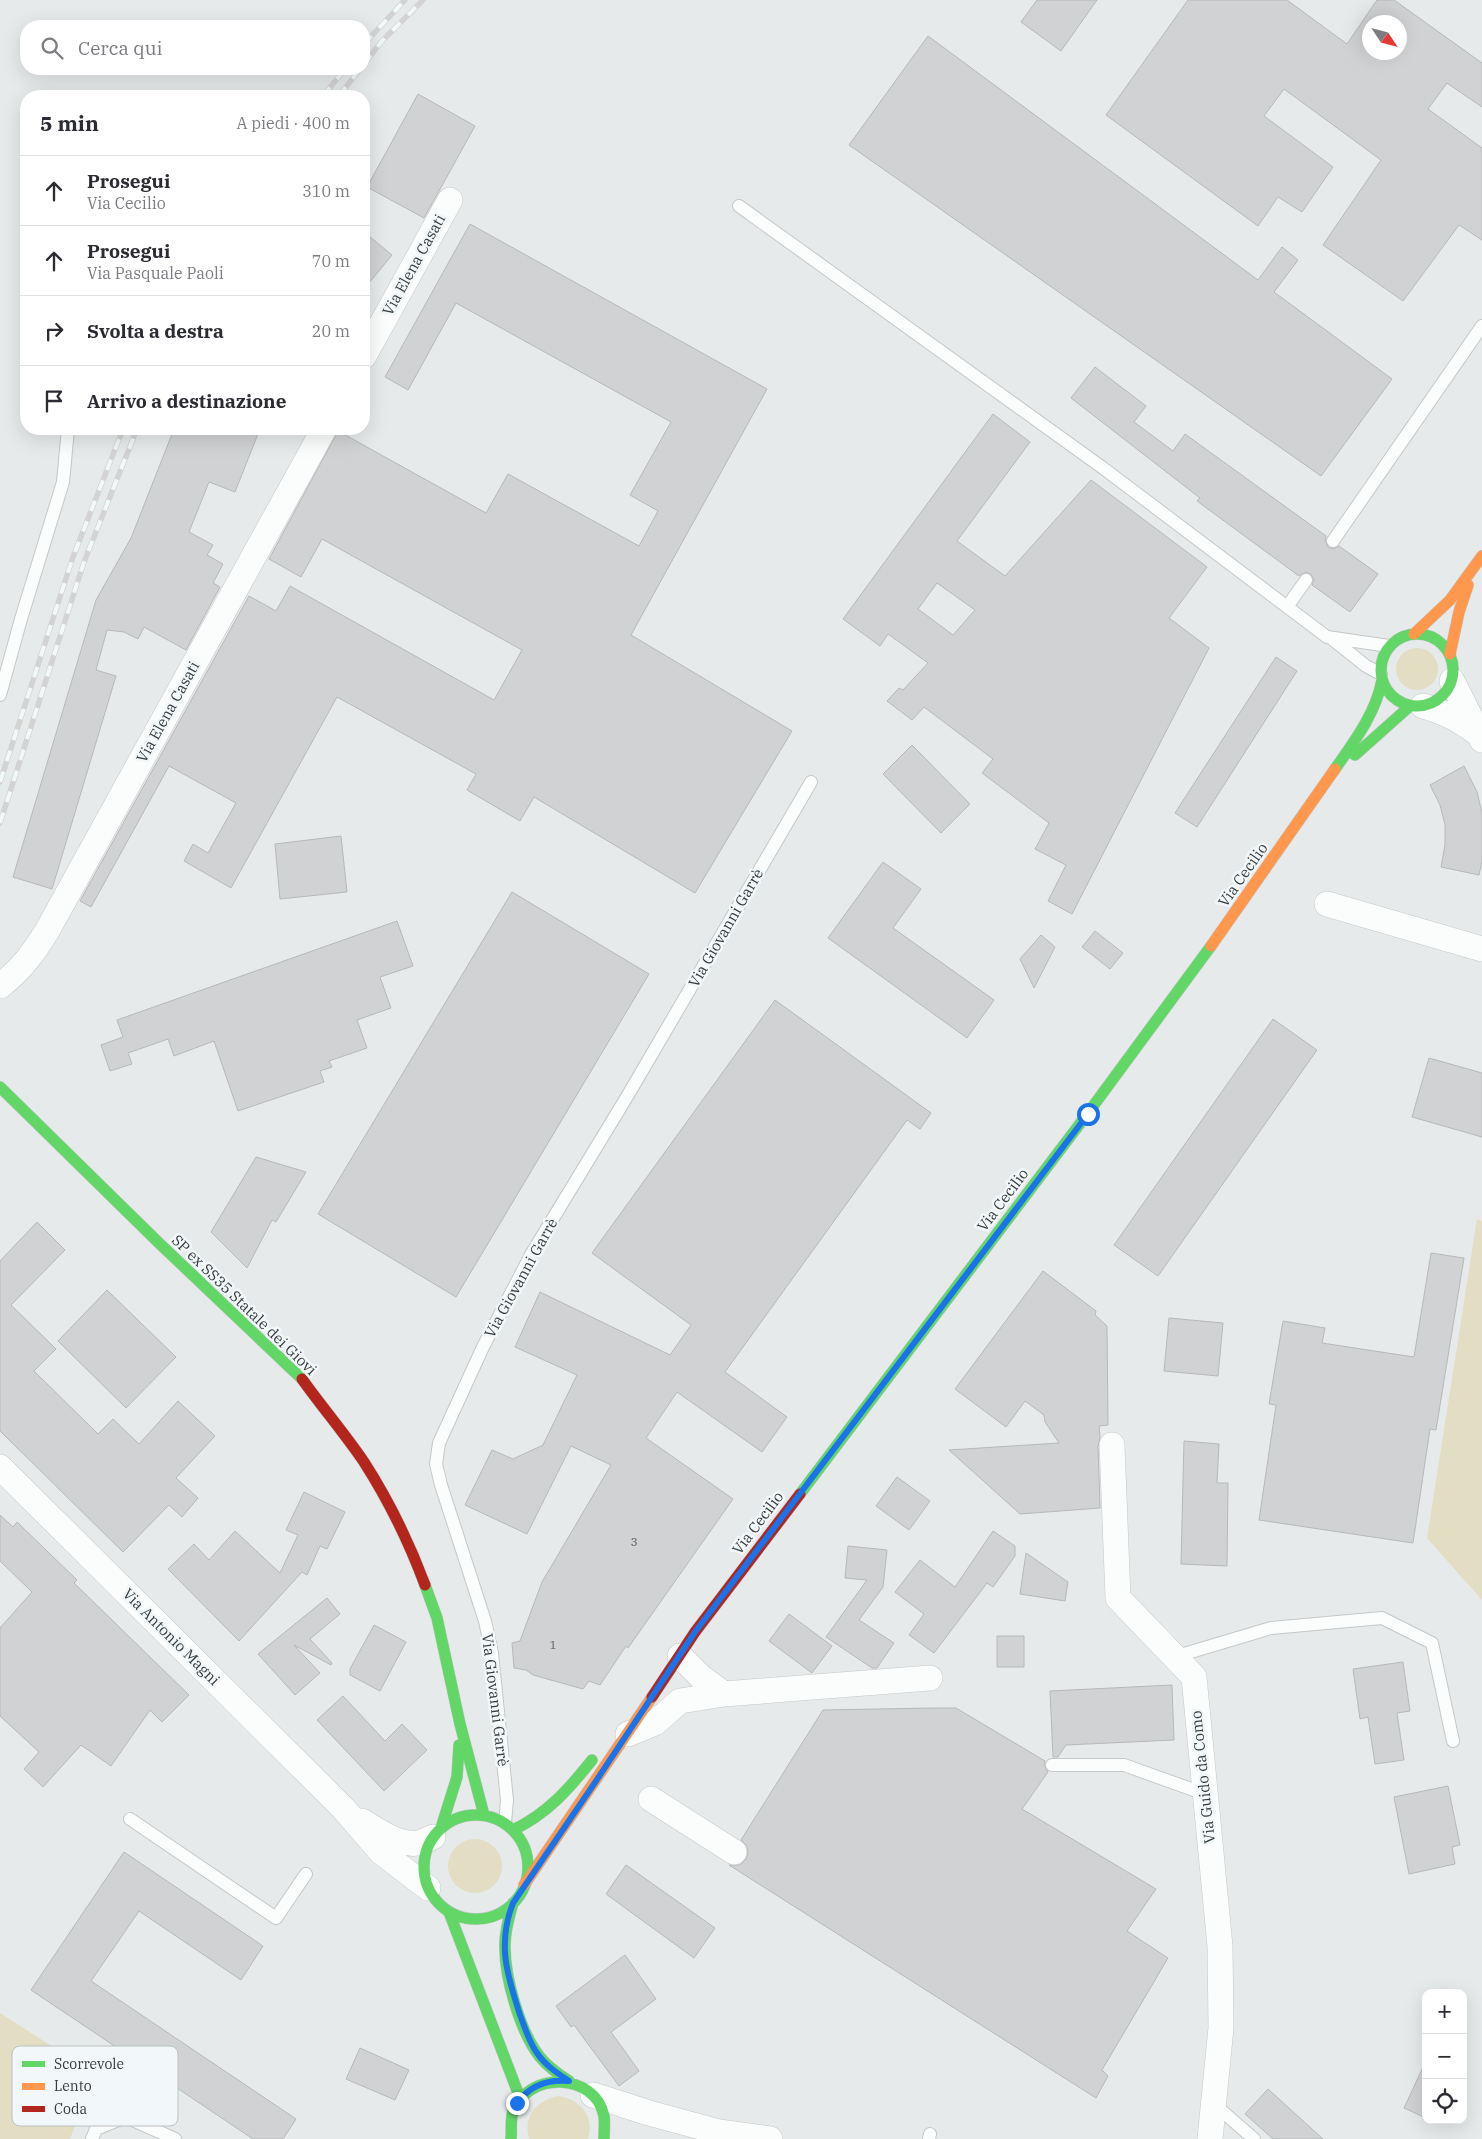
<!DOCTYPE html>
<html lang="it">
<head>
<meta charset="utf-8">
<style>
	body { margin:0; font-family:"IBM Plex Serif",serif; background:#f2f2f3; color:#2b2b33 }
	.controls { position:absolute; right:15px; bottom:15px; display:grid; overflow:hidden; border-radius:10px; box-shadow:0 5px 20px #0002 }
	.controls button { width:45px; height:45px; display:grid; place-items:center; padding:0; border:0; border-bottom:1px solid #e1e1e2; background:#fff; color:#2b2b33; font:25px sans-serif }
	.compass { position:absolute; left:1362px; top:15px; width:45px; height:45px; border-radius:50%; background:#fff; box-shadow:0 5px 20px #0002; rotate:126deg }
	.stop { position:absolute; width:15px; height:15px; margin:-11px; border:4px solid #1a73e8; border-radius:50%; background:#fff }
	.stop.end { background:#1a73e8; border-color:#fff; box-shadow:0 1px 5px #0008 }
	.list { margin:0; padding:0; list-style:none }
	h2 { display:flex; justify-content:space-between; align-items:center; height:65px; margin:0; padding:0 20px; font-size:21px }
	h2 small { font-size:16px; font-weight:400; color:#7c7c81 }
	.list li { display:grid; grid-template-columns:32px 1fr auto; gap:15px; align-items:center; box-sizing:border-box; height:70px; padding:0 20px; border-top:1px solid #e1e1e2 }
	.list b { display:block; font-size:19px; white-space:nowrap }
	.list p { margin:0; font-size:16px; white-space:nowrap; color:#7c7c81 }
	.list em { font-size:16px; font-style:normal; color:#7c7c81 }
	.icon { flex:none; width:28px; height:28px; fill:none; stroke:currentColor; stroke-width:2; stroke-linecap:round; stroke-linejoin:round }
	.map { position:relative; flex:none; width:1482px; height:2139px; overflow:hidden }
	.search { position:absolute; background:#fff; box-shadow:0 5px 20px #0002; left:20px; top:20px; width:350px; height:55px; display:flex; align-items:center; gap:12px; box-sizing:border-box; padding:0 18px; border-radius:20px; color:#7c7c81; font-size:19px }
	.panel { position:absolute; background:#fff; box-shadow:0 5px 20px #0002; left:20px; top:90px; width:350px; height:345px; border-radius:20px }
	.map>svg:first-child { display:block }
	.green { fill:#e2ddc3 }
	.building { fill:#d0d2d3; stroke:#b6b8b9; fill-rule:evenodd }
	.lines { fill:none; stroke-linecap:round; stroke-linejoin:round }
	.lane-casing { stroke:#c5c7c8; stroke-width:14 }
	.street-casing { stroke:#c5c7c8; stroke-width:26 }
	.fast-casing { stroke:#c5c7c8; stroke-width:12 }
	.slow-casing { stroke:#c5c7c8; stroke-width:12 }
	.jam-casing { stroke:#c5c7c8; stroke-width:12 }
	.lane { stroke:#fbfcfc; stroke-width:12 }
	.street { stroke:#fbfcfc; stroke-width:25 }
	.fast { stroke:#63d668; stroke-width:11 }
	.slow { stroke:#ff974d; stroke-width:11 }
	.jam { stroke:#b3261e; stroke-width:11 }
	.rail-casing { stroke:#d3d3d3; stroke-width:5.5 }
	.rail { stroke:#f2f8fa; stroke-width:4; stroke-dasharray:11; stroke-linecap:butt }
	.route { stroke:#1a73e8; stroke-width:6 }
	.labels { text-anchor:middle; stroke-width:5; stroke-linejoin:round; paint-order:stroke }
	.number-label { font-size:12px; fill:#5f6262 }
	.street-label { font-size:15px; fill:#393c3d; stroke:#f2f8fa }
	.key { fill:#f2f8fa; stroke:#bac0c1; stroke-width:1 }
	.key-label { font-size:14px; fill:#393c3d }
</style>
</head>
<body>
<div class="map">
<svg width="1482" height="2139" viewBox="0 0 1482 2139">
	<rect width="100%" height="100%" fill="#e7eaeb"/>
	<path class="green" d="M1396 669a21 21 0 1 1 42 0a21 21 0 1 1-42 0Z
		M 1477,1219 L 1482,1221 L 1482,1600 L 1427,1538 Z
		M448 1866a27 27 0 1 1 54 0a27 27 0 1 1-54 0Z
		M 0,2013 L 95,2074 L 70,2139 L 0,2139 Z
		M 558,2096 C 580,2099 595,2116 588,2139 L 529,2139 C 523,2116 536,2101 558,2096 Z"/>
	<path class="building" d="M 1037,0 L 1097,0 L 1061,51 L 1021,22 Z
		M 1188,0 L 1287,0 L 1347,44 L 1377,0 L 1394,0 L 1482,63 L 1482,107 L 1447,83 L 1428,109 L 1482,148 L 1482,240 L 1459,225 L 1403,301 L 1323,245 L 1381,160 L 1284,89 L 1264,116 L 1333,167 L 1302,212 L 1278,197 L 1258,226 L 1106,115 ZM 1370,22 L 1400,22 L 1400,52 L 1370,52 Z
		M 928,36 L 1258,280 L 1282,247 L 1298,260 L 1274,292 L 1392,379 L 1321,476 L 849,145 Z
		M 418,94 L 475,126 L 424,218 L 367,187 Z
		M 470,224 L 767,389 L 631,635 L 792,731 L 695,893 L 534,797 L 520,821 L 467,790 L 476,774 L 337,697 L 231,888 L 184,861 L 193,844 L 208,853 L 236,803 L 169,766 L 91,907 L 80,901 L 249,596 L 276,611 L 290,586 L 494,700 L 522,650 L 322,539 L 301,577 L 269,559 L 338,431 L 486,513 L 508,474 L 639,546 L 658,511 L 630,495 L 671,422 L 456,303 L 408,390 L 385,377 Z
		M 364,232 L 392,255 L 364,289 Z
		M 1095,367 L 1146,406 L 1134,422 L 1173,451 L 1185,434 L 1326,536 L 1325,541 L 1328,547 L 1333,549 L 1339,546 L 1378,574 L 1350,612 L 1312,585 L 1314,580 L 1311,574 L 1306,572 L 1299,576 L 1197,501 L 1200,498 L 1071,398 Z
		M 993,414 L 1030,442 L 957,541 L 1005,576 L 1091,480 L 1207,567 L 1169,618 L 1209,648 L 1072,914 L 1048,901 L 1066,865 L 1035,849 L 1049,823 L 982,773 L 993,759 L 924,707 L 912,720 L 887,701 L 899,688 L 903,690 L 928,663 L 888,634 L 880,646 L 843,619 ZM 937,583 L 975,610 L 953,635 L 918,609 Z
		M 174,429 L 260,429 L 235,492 L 209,482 L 189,532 L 213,545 L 207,555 L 223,564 L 213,583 L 220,587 L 186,650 L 144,627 L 138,639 L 124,632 L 107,630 L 96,670 L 116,676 L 52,889 L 13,877 L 96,600 L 131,538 Z
		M 1276,657 L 1297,671 L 1197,827 L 1175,813 Z
		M 912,745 L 970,804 L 941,833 L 883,774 Z
		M 1464,766 L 1477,792 L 1482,813 L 1482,862 L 1479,875 L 1441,867 L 1445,845 L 1445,825 L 1440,805 L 1430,785 Z
		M 341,836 L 347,892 L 280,899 L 275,844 Z
		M 883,862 L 921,889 L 893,928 L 994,1000 L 967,1038 L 828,938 Z
		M 512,892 L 649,974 L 456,1297 L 318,1214 Z
		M 397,921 L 413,966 L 380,977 L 391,1008 L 357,1020 L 367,1048 L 329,1061 L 332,1067 L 320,1071 L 324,1082 L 238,1111 L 214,1041 L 174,1056 L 168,1039 L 128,1053 L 132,1064 L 110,1071 L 101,1045 L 123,1037 L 117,1020 Z
		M 1095,931 L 1123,953 L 1110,969 L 1082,947 Z
		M 1041,935 L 1055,947 L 1034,988 L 1020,959 Z
		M 775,1000 L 931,1113 L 920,1129 L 907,1120 L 725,1372 L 787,1417 L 762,1452 L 677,1392 L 646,1438 L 733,1499 L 628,1648 L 626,1646 L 600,1685 L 589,1681 L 583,1689 L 533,1675 L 526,1670 L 514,1668 L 512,1643 L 520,1641 L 542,1582 L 611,1465 L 571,1446 L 527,1534 L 465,1505 L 492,1450 L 513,1459 L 543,1445 L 577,1375 L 515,1347 L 540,1292 L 670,1355 L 691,1325 L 592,1253 Z
		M 1273,1019 L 1317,1050 L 1158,1276 L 1114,1245 Z
		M 1429,1058 L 1482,1073 L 1482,1137 L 1412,1117 Z
		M 256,1157 L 306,1172 L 276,1222 L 272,1220 L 247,1268 L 211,1232 Z
		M 37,1222 L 65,1250 L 11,1305 L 56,1349 L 34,1371 L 98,1434 L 113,1419 L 139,1444 L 178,1401 L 215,1436 L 176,1478 L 198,1498 L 182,1517 L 169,1505 L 123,1552 L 0,1431 L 0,1261 Z
		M 1431,1253 L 1464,1258 L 1436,1430 L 1430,1429 L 1413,1543 L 1259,1520 L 1276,1405 L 1269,1404 L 1283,1321 L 1325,1328 L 1322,1343 L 1414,1357 Z
		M 1043,1271 L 1096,1311 L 1095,1315 L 1107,1326 L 1108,1425 L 1099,1426 L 1100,1438 L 1098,1446 L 1100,1508 L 1020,1514 L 949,1450 L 1059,1443 L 1045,1422 L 1044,1415 L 1025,1401 L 1006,1427 L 955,1389 Z
		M 107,1290 L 176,1357 L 126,1408 L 58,1341 Z
		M 1169,1318 L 1223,1323 L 1218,1376 L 1164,1371 Z
		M 1184,1441 L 1219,1444 L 1217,1483 L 1228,1483 L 1227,1566 L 1181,1564 Z
		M 897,1477 L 930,1501 L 909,1530 L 876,1506 Z
		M 304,1492 L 345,1512 L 327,1549 L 320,1546 L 307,1575 L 302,1572 L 239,1641 L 168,1569 L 194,1544 L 209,1560 L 235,1531 L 280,1573 L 298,1535 L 286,1530 Z
		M 0,1515 L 13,1527 L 17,1522 L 77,1580 L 74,1583 L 189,1695 L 162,1722 L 150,1710 L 111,1766 L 81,1745 L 43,1787 L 24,1769 L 39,1752 L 0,1716 L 0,1628 L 32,1592 L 0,1561 Z
		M 993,1531 L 1015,1546 L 1015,1556 L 993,1587 L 987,1583 L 934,1653 L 909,1635 L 924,1614 L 895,1592 L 920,1560 L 955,1587 Z
		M 848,1546 L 887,1550 L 883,1587 L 859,1620 L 894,1643 L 877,1668 L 872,1668 L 826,1637 L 867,1580 L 845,1578 Z
		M 1026,1553 L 1068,1582 L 1065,1601 L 1020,1594 Z
		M 327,1598 L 340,1614 L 310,1639 L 332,1663 L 331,1665 L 294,1645 L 320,1673 L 295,1695 L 258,1654 Z
		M 789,1614 L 832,1646 L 812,1673 L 769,1641 Z
		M 374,1625 L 406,1642 L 380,1691 L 350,1675 L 350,1669 Z
		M 997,1636 L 1024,1636 L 1024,1667 L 997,1667 Z
		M 1403,1662 L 1410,1711 L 1397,1713 L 1404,1760 L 1375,1764 L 1368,1717 L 1360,1719 L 1353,1669 Z
		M 1172,1685 L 1174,1740 L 1066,1745 L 1058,1757 L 1053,1757 L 1050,1691 Z
		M 343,1696 L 385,1741 L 402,1724 L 427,1750 L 384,1791 L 317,1720 Z
		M 932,1708 L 956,1708 L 1045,1761 L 1044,1765 L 1048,1772 L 1022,1809 L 1156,1889 L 1127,1931 L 1168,1958 L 1102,2070 L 1108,2076 L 1096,2098 L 729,1865 L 740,1865 L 746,1859 L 748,1853 L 747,1846 L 741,1840 L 823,1710 Z
		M 1448,1786 L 1460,1845 L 1452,1847 L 1455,1864 L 1409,1874 L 1394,1797 Z
		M 124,1852 L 263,1946 L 241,1980 L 139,1911 L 91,1981 L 296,2119 L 283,2139 L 253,2139 L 31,1990 Z
		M 626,1865 L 715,1928 L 694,1958 L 606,1894 Z
		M 625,1955 L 656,1999 L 611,2032 L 639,2071 L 619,2086 L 574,2025 L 571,2027 L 556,2006 Z
		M 360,2048 L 409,2070 L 395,2100 L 346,2079 Z
		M 1426,2061 L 1426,2118 L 1404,2108 Z
		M 1268,2089 L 1323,2139 L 1273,2139 L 1245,2114 Z"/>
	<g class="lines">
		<defs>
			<path id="lane" d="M 739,206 L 1103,468 L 1327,637 L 1389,646
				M 1333,541 L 1482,326
				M 1287,607 L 1306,580
				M 1331,638 L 1366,666 L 1381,674
				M 0,695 L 21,619 L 63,482 L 68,429
				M 1174,1657 L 1271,1628 L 1382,1618 L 1432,1643 L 1453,1741
				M 1052,1765 L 1124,1765 L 1205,1794
				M 130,1819 L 276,1918 L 306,1874
				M 505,1823 L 507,1800 L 492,1653 L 485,1621 L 441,1485 L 436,1464 L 439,1443 L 483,1347 L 532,1253 L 628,1095 L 811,782
				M 1214,2104 L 1254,2139
				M 92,2139 L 96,2129 L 126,2117 L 175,2139
				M 929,2139 L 930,2134"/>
			<path id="street" d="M 364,356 L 450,200
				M 1452,681 L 1482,740
				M 1423,706 C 1444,712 1459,719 1477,733
				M 1327,904 L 1482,949
				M 0,986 C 21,970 34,952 47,931 L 324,429
				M 1112,1445 L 1118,1598 L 1194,1677 L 1220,1946 L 1221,2028 L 1210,2139
				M 0,1467 L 343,1808 L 381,1852 L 428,1888
				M 680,1656 L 701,1677 L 724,1694
				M 628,1734 L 655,1723 L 680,1701 L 724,1694 L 930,1678
				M 651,1799 L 734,1852
				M 362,1821 C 378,1831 399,1846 418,1843 C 423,1842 428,1839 433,1837
				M 593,2095 L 649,2113 L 719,2132 L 770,2139"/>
			<path id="fast" d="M1381 670a36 36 0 1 1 72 0a36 36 0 1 1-72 0Z
				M 1355,755 L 1410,706
				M 1335,769 C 1354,742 1376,713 1382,680
				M 0,1087 L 160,1244 L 302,1379
				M 800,1494 L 1088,1113 L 1211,946
				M 425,1585 L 437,1618 L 460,1724 L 484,1815
				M424 1867a52 52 0 1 1 104 0a52 52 0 1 1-104 0Z
				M 441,1828 L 457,1777 L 459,1745
				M 513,1830 C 547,1814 569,1789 592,1760
				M 513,1903 C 509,1917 505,1930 505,1944 C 504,1976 520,2032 540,2057 C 548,2067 558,2074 569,2081
				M 449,1912 L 520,2098
				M 511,2139 C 512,2131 510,2120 513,2112 C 527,2071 595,2072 604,2116 C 605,2123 604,2132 604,2139"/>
			<path id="slow" d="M 1414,634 L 1450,600 L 1482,556
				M 1450,654 L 1459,612 L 1468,585
				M 1211,946 L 1335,769
				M 524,1885 L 652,1697"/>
			<path id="jam" d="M 302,1379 C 322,1407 345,1434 364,1462 C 389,1501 409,1542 425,1585
				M 652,1697 L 695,1632 L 800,1494"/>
		</defs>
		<use href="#lane" class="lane-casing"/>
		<use href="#street" class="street-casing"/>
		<use href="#fast" class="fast-casing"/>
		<use href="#slow" class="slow-casing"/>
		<use href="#jam" class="jam-casing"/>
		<use href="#lane" class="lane"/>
		<use href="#street" class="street"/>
		<use href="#fast" class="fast"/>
		<use href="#slow" class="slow"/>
		<use href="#jam" class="jam"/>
		<defs>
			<path id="rail" d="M 364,44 L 405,0
				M 364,64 L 382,41 L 423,0
				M 323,96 L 345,69
				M 339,96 L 360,69
				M 0,782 L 73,557 L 123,429
				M 0,823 L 84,562 L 137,429"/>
		</defs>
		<use href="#rail" class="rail-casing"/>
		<use href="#rail" class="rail"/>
	</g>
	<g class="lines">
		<path class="route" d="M 517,2103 C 530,2085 547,2079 569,2081 C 557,2073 545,2065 537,2053 C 529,2042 525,2028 520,2015 C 507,1975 497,1944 513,1903 L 594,1784 L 695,1632 L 1088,1114"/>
	</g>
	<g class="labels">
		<g class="number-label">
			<text x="634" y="1546">3</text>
			<text x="553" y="1649">1</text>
		</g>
		<g class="street-label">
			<text transform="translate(414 265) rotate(-61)" y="5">Via Elena Casati</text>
			<text transform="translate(168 712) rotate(-61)" y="5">Via Elena Casati</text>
			<text transform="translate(1243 875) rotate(-55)" y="5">Via Cecilio</text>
			<text transform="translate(726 928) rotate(-60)" y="5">Via Giovanni Garrè</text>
			<text transform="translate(1003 1200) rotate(-53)" y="5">Via Cecilio</text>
			<text transform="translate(521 1278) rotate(-61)" y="5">Via Giovanni Garrè</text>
			<text transform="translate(244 1305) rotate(44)" y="5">SP ex SS35 Statale dei Giovi</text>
			<text transform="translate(758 1523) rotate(-53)" y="5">Via Cecilio</text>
			<text transform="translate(171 1637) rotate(45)" y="5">Via Antonio Magni</text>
			<text transform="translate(495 1700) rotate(83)" y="5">Via Giovanni Garrè</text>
			<text transform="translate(1203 1777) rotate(-96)" y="5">Via Guido da Como</text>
		</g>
	</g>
	<rect x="12" y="2046" width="166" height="80" rx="8" class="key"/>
	<rect x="22" y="2061" width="23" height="6" fill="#63d668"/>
	<rect x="22" y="2083" width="23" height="7" fill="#ff974d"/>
	<rect x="22" y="2106" width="23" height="6" fill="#b3261e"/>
	<g class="key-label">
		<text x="54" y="2069">Scorrevole</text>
		<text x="54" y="2091">Lento</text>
		<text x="54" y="2114">Coda</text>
	</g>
</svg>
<div class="controls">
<button>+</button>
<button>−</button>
<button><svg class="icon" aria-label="locate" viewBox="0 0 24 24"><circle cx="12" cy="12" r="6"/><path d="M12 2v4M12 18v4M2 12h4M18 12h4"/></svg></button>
</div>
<svg class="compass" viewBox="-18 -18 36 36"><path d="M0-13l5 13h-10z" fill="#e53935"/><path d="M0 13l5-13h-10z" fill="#7c7c81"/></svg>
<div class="stop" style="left:1088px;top:1114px"></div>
<div class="stop end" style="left:517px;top:2103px"></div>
<div class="search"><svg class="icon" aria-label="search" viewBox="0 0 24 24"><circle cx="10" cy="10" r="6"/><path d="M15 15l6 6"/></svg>Cerca qui</div>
<section class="panel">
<h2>5 min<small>A piedi · 400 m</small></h2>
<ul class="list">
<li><svg class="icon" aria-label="ahead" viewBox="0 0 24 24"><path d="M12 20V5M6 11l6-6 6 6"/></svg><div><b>Prosegui</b><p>Via Cecilio</p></div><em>310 m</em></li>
<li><svg class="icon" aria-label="ahead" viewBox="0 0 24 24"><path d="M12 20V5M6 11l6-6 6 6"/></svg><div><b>Prosegui</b><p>Via Pasquale Paoli</p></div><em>70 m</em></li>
<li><svg class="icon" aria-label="right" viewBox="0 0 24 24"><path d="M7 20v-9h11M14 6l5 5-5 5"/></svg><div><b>Svolta a destra</b></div><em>20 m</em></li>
<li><svg class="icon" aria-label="arrive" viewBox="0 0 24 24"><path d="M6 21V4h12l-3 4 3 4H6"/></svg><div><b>Arrivo a destinazione</b></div></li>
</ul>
</section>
</div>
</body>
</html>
